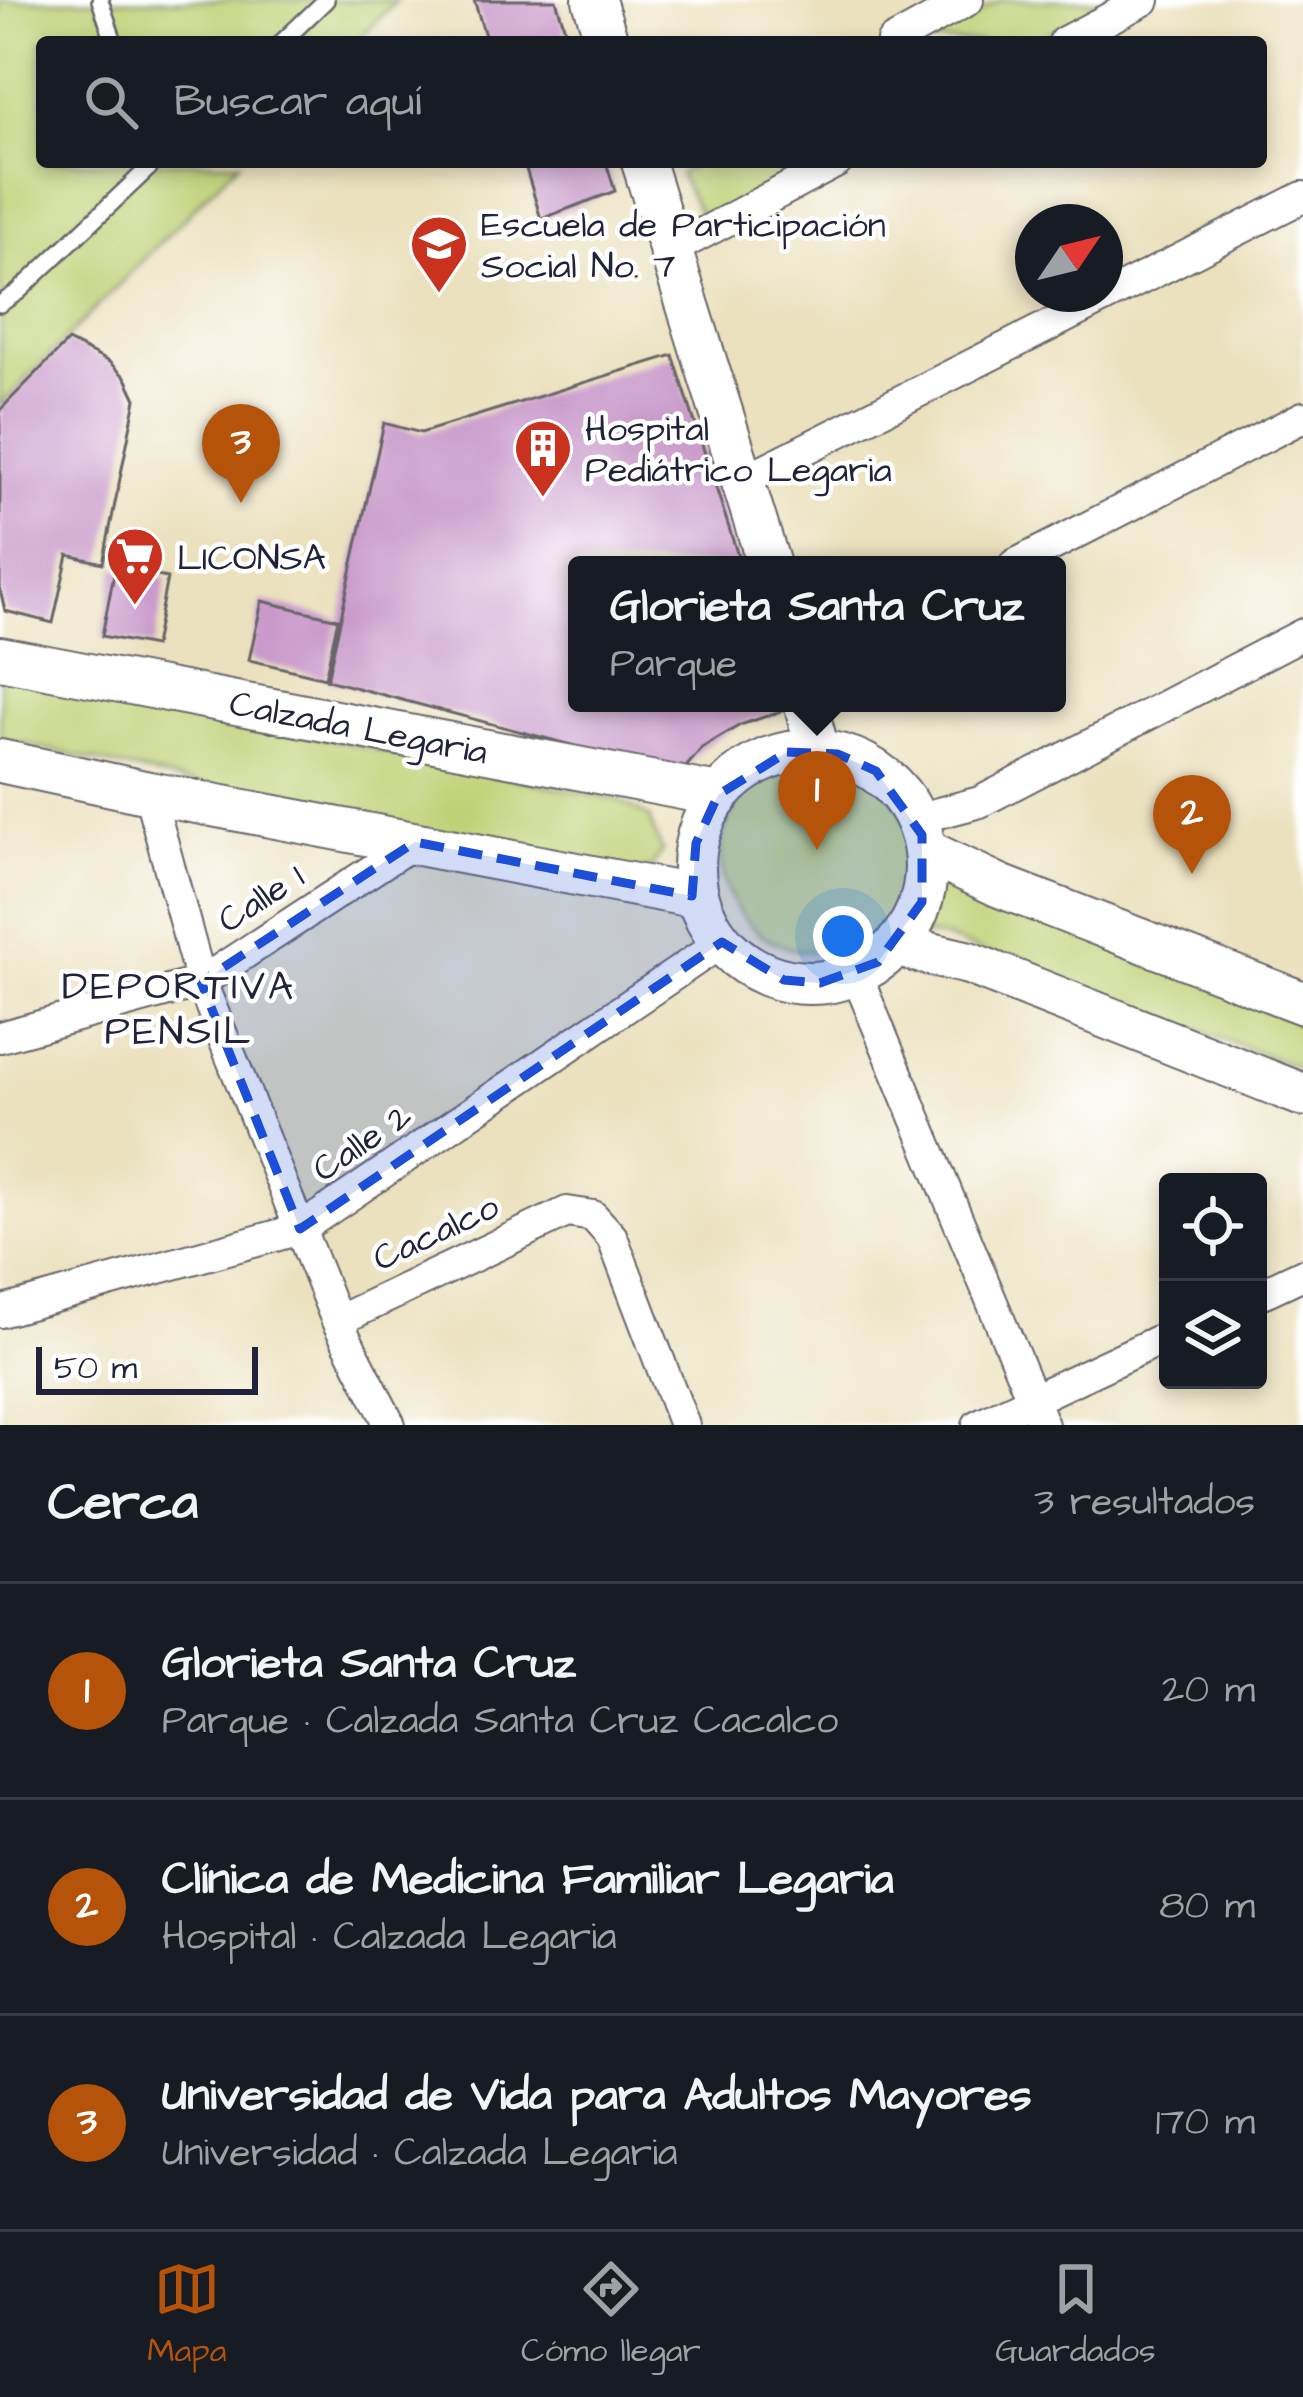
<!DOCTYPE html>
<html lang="es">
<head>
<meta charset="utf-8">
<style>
	body { margin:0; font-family:"Architects Daughter",sans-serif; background:#20242c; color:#f1f3f6 }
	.controls { position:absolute; right:36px; bottom:36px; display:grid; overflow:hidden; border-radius:12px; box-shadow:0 6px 18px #0003 }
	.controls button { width:108px; height:108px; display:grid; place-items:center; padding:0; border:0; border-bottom:3px solid #363941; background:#171b24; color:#f1f3f6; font:60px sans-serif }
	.compass { position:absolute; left:1015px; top:204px; width:108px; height:108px; border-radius:50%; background:#171b24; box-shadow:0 6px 18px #0003; rotate:55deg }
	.scale { position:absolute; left:36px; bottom:30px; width:222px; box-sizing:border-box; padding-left:12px; border:6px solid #22223b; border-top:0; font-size:33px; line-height:42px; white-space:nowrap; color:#22223b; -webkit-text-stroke:9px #fff; paint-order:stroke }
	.you { position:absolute; left:843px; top:936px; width:42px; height:42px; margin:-30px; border:9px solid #fff; border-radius:50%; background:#1a73e8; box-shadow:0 0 0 18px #1a73e833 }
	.badge { display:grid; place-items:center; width:78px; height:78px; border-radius:50%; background:#b45309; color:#fff; font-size:39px; font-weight:700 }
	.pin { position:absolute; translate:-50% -99px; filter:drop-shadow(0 3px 6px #0008) }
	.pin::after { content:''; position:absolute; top:63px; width:42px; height:36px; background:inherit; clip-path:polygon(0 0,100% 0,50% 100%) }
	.popup { position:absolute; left:568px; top:556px; width:498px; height:156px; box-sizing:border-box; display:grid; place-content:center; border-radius:12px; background:#171b24; filter:drop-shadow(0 3px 9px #0005); font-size:39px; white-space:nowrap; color:#9ea1a6 }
	.popup b { font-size:45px; color:#f1f3f6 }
	.popup::after { content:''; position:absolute; left:50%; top:100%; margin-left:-24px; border:24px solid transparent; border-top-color:#171b24 }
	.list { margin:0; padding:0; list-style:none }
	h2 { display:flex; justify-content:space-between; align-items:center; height:156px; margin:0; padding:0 48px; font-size:51px }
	h2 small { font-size:39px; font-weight:400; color:#9ea1a6 }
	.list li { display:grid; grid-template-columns:78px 1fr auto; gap:36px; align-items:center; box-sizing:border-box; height:216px; padding:0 48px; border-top:3px solid #363941 }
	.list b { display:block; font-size:45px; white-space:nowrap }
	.list p { margin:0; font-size:39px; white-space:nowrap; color:#9ea1a6 }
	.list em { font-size:39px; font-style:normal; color:#9ea1a6 }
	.icon { flex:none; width:66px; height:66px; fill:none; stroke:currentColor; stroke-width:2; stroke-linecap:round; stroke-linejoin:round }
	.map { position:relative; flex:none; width:1303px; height:1425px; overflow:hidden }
	.search { position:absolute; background:#171b24; box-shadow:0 6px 18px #0003; left:36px; right:36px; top:36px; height:132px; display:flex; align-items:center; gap:30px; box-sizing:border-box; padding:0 42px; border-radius:12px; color:#9ea1a6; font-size:45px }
	.sheet { height:804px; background:#171b24 }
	nav { display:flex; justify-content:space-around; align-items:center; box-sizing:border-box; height:168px; border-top:3px solid #363941; background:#171b24; font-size:33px; color:#9ea1a6 }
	nav a { display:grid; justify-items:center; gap:6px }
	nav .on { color:#b45309 }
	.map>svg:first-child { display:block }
	.green { fill:#bed073; stroke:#707957; stroke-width:3 }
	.building { fill:#c99acb }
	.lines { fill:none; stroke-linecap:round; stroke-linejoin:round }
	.lane-casing { stroke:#686569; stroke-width:20 }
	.street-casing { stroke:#686569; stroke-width:34 }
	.secondary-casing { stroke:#686569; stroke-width:46 }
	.lane { stroke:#fff; stroke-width:15 }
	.street { stroke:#fff; stroke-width:30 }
	.secondary { stroke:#fff; stroke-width:42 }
	.marked { fill:#1d4ed8; fill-opacity:0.2; stroke:#1d4ed8; stroke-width:9; stroke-dasharray:24 15; stroke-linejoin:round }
	.labels { text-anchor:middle; stroke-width:9; stroke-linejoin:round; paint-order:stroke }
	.poi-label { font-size:36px; fill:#22223b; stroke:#fff; text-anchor:start }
	.street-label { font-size:36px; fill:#22223b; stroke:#fff }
	.neighbourhood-label { font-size:39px; letter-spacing:3px; fill:#22223b; stroke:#fff }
</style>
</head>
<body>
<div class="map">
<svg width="1303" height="1425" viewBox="0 0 1303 1425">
	<rect width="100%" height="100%" fill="#fff"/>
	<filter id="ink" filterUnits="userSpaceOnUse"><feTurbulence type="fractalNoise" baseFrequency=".00833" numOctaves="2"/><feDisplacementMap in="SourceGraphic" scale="24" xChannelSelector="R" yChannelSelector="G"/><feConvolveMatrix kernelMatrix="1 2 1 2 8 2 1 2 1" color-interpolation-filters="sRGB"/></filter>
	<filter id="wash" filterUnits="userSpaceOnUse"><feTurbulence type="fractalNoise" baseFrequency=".004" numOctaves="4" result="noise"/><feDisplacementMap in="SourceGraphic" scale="48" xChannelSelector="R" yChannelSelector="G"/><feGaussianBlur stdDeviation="2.7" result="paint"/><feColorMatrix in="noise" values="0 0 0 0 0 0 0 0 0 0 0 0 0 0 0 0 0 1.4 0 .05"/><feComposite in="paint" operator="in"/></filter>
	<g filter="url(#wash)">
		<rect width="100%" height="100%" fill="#ebe1be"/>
		<path class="green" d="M 0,0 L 397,0 L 356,42 L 42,42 L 42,162 L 239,162 L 0,406 Z
			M 1001,0 L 1109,0 L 1033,42 L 923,42 Z
			M 700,162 L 816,162 L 705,223 L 679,174 Z
			M 0,664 L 403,756 L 617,800 L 649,817 L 662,851 C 649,876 637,879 610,883 L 0,738 Z
			M721 856a96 96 0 1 1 192 0a96 96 0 1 1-192 0Z
			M 939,871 L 1303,1016 L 1303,1069 L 945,938 L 916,933 L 929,914 Z"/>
		<g id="blocks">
			<path class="building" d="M 474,0 L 556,0 L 569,42 L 487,42 Z
				M 524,162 L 606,162 L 615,191 L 541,219 Z
				M 68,341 L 109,362 L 126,378 L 136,399 L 103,563 L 68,555 L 53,623 L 5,611 L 0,589 L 0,410 Z
				M 673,355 L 741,565 L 577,565 L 577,703 L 786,703 L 788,709 L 740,725 L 702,748 L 680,774 L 327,680 L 384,423 L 421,433 Z
				M 115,568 L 167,578 L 154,646 L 102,636 Z
				M 262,601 L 338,619 L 325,678 L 249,660 Z"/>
		</g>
	</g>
	<g filter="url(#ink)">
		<use href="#blocks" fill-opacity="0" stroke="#686569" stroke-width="3"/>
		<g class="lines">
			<defs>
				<path id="lane" d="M 100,0 L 114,42
					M 282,42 L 326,0
					M 0,304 L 18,292 L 155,162"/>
				<path id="street" d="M 892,42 L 968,0
					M 1064,42 L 1144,0
					M 671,250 L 837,162
					M 744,480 L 1303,197
					M 1014,565 L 1303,417
					M 149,793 L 201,982 L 337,1321 L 390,1425
					M 916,819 L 980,802 L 1303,634
					M 856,974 L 1043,1425
					M 0,1037 L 201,982 L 415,842
					M 1258,1295 L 1303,1274
					M 0,1312 L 300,1229 L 722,942
					M 337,1321 L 567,1212 L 593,1216 L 612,1237 L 684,1425
					M 978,1425 L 1168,1336"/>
				<path id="secondary" d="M 594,0 L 607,42
					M 643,162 L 769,565
					M 0,658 L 718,795
					M 805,703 L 818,750
					M694 867a116 116 0 1 1 232 0a116 116 0 1 1-232 0Z
					M 0,761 L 149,793 L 698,897
					M 926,851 L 1000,886 L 1303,1003
					M 897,946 L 969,963 L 1303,1095"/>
			</defs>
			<use href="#lane" class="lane-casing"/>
			<use href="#street" class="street-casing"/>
			<use href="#secondary" class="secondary-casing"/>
			<use href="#lane" class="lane"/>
			<use href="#street" class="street"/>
			<use href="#secondary" class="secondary"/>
		</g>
	</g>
	<path class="marked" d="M 787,752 L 838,754 L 876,771 L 922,835 L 922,902 L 878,962 L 820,983 L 784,980 L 722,942 L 300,1229 L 201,982 L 415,842 L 692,896 L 696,843 L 718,795 Z"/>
	<defs>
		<symbol id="school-pin" viewBox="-11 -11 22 30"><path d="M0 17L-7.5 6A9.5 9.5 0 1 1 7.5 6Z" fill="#c8321e" stroke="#fff"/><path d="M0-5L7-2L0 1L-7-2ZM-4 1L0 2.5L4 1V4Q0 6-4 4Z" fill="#fff"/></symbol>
		<symbol id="building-pin" viewBox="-11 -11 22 30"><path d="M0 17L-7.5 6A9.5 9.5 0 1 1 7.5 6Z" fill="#c8321e" stroke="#fff"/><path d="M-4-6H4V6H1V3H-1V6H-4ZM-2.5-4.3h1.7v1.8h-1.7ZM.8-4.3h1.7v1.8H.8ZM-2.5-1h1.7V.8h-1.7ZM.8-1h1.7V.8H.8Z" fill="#fff"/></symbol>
		<symbol id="supermarket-pin" viewBox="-11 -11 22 30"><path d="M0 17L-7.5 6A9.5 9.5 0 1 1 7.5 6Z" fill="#c8321e" stroke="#fff"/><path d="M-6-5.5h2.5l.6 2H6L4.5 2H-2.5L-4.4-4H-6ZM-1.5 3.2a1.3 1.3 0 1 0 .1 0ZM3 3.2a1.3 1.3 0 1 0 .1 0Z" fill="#fff"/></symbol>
	</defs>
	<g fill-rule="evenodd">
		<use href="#school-pin" x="406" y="211" width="66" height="90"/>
		<use href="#building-pin" x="510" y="415" width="66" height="90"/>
		<use href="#supermarket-pin" x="102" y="523" width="66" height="90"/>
	</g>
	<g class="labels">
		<g class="poi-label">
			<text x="481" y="236">Escuela de Participación<tspan x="481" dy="41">Social No. 7</tspan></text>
			<text x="585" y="440">Hospital<tspan x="585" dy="41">Pediátrico Legaria</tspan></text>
			<text x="177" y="569">LICONSA</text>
		</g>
		<g class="street-label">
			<text transform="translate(359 726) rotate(11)" y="13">Calzada Legaria</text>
			<text transform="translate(260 897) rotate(-33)" y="13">Calle 1</text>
			<text transform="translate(361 1141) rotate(-34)" y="13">Calle 2</text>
			<text transform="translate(435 1231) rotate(-25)" y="13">Cacalco</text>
		</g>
		<g class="neighbourhood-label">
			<text x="179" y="999">DEPORTIVA<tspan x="179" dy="45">PENSIL</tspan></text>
		</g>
	</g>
</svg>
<div class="controls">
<button><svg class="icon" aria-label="locate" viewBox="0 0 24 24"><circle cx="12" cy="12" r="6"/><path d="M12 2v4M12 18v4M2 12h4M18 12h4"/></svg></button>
<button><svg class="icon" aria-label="layers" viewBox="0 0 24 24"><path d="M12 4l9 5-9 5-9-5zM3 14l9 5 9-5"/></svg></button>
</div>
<svg class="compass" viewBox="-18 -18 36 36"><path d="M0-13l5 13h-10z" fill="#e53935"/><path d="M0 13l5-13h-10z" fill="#9ea1a6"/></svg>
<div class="scale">50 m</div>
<div class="you"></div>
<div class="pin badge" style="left:817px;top:850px">1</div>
<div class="popup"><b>Glorieta Santa Cruz</b>Parque</div>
<div class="pin badge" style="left:1192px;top:874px">2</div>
<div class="pin badge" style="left:241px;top:503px">3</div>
<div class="search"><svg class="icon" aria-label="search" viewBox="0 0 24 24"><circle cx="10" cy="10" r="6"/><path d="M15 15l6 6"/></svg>Buscar aquí</div>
</div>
<section class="sheet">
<h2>Cerca<small>3 resultados</small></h2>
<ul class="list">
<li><span class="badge">1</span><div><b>Glorieta Santa Cruz</b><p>Parque · Calzada Santa Cruz Cacalco</p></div><em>20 m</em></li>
<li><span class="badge">2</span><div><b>Clínica de Medicina Familiar Legaria</b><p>Hospital · Calzada Legaria</p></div><em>80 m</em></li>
<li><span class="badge">3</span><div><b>Universidad de Vida para Adultos Mayores</b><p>Universidad · Calzada Legaria</p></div><em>170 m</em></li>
</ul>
</section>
<nav>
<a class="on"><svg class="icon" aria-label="map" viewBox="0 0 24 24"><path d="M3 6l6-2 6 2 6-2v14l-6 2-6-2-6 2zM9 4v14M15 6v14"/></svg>Mapa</a>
<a><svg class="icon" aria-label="directions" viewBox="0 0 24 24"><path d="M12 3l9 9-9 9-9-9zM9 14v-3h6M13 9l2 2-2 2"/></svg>Cómo llegar</a>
<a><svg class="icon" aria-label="saved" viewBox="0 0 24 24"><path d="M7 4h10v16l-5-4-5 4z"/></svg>Guardados</a>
</nav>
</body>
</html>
